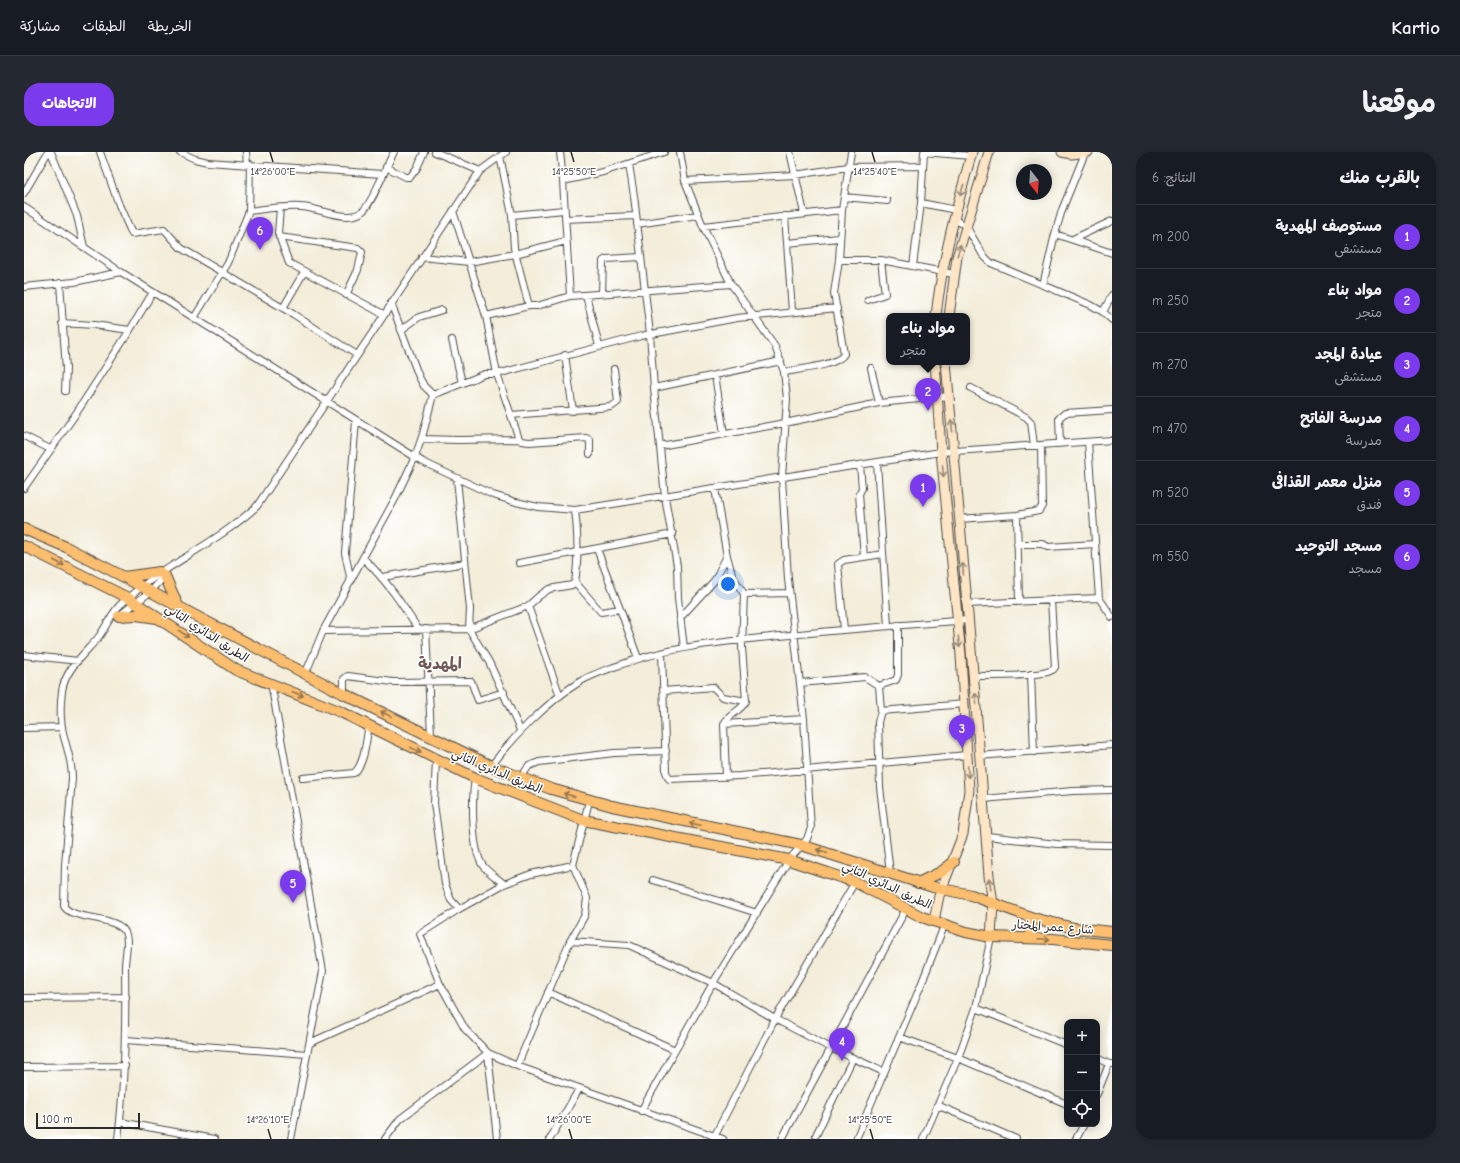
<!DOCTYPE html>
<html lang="ar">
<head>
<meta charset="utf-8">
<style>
	body { margin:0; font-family:"Comic Neue","Playpen Sans Arabic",sans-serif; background:#242831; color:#f1f3f6; direction:rtl }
	.controls { position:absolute; right:12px; bottom:12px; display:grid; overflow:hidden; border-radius:8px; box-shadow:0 2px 10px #0003 }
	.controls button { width:36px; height:36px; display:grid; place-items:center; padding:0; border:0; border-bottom:1px solid #363941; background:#171b24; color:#f1f3f6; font:20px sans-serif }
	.compass { position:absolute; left:992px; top:12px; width:36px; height:36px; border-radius:50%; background:#171b24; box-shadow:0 2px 10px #0003; rotate:163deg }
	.scale { position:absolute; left:12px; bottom:10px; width:104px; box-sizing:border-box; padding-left:4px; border:2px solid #2b2b2b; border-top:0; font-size:11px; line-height:14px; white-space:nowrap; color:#2b2b2b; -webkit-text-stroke:3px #fff; paint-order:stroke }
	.you { position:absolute; left:704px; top:432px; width:14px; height:14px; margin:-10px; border:3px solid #fff; border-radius:50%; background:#1a73e8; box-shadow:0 0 0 6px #1a73e833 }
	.badge { display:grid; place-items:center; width:26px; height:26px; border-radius:50%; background:#7c3aed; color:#fff; font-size:13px; font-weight:700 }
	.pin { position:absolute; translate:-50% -33px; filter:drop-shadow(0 1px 2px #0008) }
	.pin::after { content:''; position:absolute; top:21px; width:14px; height:12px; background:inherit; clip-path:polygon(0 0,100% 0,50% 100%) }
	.popup { position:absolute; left:862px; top:161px; width:84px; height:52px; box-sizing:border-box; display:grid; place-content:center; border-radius:8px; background:#171b24; filter:drop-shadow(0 1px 3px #0005); font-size:13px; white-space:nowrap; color:#9ea1a6 }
	.popup b { font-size:15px; color:#f1f3f6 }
	.popup::after { content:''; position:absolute; left:50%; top:100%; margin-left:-8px; border:8px solid transparent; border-top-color:#171b24 }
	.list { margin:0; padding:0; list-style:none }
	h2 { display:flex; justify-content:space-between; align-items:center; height:52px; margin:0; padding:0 16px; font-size:17px }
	h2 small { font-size:13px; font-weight:400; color:#9ea1a6 }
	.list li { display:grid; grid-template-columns:26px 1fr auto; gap:12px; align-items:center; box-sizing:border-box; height:64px; padding:0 16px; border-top:1px solid #363941 }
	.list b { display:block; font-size:15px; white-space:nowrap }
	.list p { margin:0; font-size:13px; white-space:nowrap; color:#9ea1a6 }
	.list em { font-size:13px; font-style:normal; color:#9ea1a6 }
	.icon { flex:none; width:22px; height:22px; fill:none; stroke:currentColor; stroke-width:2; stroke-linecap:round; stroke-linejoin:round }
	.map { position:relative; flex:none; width:1088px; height:987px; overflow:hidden; direction:ltr; border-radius:16px }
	header { display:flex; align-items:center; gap:24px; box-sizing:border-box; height:56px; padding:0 20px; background:#171b24; border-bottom:1px solid #363941 }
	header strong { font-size:19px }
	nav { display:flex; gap:22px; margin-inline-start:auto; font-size:14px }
	.intro { display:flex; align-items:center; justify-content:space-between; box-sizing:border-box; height:96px; padding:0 24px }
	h1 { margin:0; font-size:28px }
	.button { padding:10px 18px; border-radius:16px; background:#7c3aed; color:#fff; font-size:14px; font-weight:700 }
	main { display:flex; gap:24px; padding:0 24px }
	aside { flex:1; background:#171b24; border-radius:16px; box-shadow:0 2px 10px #0003 }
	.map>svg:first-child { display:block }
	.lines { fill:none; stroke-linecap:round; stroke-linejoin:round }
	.street-casing { stroke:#494845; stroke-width:8 }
	.secondary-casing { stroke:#494845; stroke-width:11 }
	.primary-casing { stroke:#494845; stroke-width:12 }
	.street { stroke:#fff; stroke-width:6 }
	.secondary { stroke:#fde5c5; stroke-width:9 }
	.primary { stroke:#fbbd6e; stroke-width:10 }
	.oneway { stroke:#948878 }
	.oneway2 { stroke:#93744c }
	.ticks { fill:none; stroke:#2b2b2b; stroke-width:1.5 }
	.labels { text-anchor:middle; stroke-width:3; stroke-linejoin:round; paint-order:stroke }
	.street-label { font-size:12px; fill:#2b2b2b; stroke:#fff }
	.district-label { font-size:16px; font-weight:bold; fill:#715955; stroke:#fff }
	.ticks-label { font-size:10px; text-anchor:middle; fill:#2b2b2b; stroke:#fff; stroke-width:3; stroke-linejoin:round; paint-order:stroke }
</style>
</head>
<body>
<header>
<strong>Kartio</strong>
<nav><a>الخريطة</a><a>الطبقات</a><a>مشاركة</a></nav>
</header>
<div class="intro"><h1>موقعنا</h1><a class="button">الاتجاهات</a></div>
<main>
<aside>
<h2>بالقرب منك<small>النتائج: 6</small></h2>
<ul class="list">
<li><span class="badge">1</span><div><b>مستوصف المهدية</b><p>مستشفى</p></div><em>200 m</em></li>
<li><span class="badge">2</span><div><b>مواد بناء</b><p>متجر</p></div><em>250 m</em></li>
<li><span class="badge">3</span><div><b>عيادة المجد</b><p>مستشفى</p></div><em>270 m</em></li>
<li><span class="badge">4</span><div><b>مدرسة الفاتح</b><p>مدرسة</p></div><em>470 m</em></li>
<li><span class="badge">5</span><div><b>منزل معمر القذافى</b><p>فندق</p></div><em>520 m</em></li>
<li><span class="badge">6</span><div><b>مسجد التوحيد</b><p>مسجد</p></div><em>550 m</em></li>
</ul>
</aside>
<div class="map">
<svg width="1088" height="987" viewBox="0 0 1088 987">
	<rect width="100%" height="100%" fill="#fff"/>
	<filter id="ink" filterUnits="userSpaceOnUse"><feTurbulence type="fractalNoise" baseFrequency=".025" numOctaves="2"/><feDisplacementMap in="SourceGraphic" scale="8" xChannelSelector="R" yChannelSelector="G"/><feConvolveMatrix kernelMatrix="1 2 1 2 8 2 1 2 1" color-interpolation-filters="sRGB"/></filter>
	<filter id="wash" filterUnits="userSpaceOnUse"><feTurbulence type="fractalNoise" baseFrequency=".012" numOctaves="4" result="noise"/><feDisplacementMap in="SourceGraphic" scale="16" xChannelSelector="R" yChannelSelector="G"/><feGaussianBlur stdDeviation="0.9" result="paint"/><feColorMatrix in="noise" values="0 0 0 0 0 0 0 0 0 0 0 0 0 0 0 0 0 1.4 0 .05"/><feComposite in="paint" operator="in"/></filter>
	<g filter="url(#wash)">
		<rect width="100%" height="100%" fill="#f3edd9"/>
	</g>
	<g filter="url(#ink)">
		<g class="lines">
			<defs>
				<path id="street" d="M 27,0 L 53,64 L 60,95
					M 76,0 L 95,53 L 108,82 L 140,77 L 157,96 L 269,162 L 333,203
					M 156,0 L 171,7 L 184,10 L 358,22
					M 222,0 L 223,12
					M 411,0 L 456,19
					M 536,0 L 539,29 L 546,144
					M 766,0 L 780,61
					M 1061,1 L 1038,58 L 1031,82 L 1088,101
					M 476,4 L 488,63 L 540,58
					M 605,12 L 610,44 L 626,182 L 630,236 L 641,345 L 653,414 L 654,446 L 660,496
					M 362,15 L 382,25 L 386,25 L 393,16 L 400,0
					M 539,29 L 579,20 L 640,0
					M 661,29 L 771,23 L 824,15 L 899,14
					M 0,41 L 24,0
					M 820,45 L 863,49
					M 897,51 L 932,58
					M 0,55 L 97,120 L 399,310 L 469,343 L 492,350 L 514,355 L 551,358 L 917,300 L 1088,288
					M 256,56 L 254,81 L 265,111 L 359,162
					M 225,59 L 226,12
					M 429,59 L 462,164 L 473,222 L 495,287 L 498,289 L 505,290 L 562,286 L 566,288 L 566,302
					M 488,63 L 490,96 L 505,154
					M 761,64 L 768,159
					M 541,67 L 612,64
					M 930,67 L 942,74 L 959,103 L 967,111 L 1067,153 L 1079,160 L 1088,168
					M 613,72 L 674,63
					M 679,74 L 818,58
					M 255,85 L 334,96 L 338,100 L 334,118 L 322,143
					M 1049,87 L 1088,69
					M 763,91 L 815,86
					M 398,105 L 445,110 L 491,102 L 542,89
					M 815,108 L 857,108 L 930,122
					M 889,114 L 897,51 L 900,0 L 947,4
					M 36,131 L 42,217 L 41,239
					M 1019,133 L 1031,82
					M 0,135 L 50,130 L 97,120
					M 578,141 L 579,109 L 582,107 L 617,105
					M 562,143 L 575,194
					M 844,148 L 861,142 L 857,108
					M 367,151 L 395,225 L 400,234 L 409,243
					M 259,156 L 280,120
					M 1079,160 L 1088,143
					M 462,164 L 505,154 L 513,154 L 546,144 L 707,132
					M 170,166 L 204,111 L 225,59 C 241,57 259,54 277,55 C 293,55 324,72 339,59 C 349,50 362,14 370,0
					M 38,171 L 70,173 L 106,178 L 129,140
					M 377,178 L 395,165 L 418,158
					M 428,188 L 438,231
					M 541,203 L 549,259
					M 847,216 L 855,251
					M 760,220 C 774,217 814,214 820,202 L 810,141 L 815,108 L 818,58 L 827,0
					M 691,223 L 700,282
					M 630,236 L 757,209
					M 947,236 L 1002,265 L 1007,270 L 1010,293
					M 487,263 L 587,255 L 594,250 L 590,217
					M 0,284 L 26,297
					M 398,287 L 435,288 L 495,287
					M 1064,290 L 1075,446 L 1088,465
					M 1036,292 L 1035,266 L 1041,261 L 1088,258
					M 636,294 L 761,271 L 855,251 L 925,244
					M 853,311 L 864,474
					M 836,313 L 838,336 L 835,342 L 840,405
					M 433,327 L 446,457 L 445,477 L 465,510 L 496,578
					M 0,336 L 53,260 L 106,178
					M 691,337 L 703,404 L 709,425 L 720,442 L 718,495 L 722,549 C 717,559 705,562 700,572 L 702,625
					M 993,363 L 1015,359 L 1018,354 L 1017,293
					M 935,367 L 993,363 L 995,450
					M 993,392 L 1019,392 L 1024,395 L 1071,392
					M 573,397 L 596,457
					M 339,406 C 363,429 376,449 394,477
					M 495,411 L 649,382
					M 359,425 L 441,411
					M 327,429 L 321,401 L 332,269
					M 551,430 L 577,460 L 596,457 L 614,506
					M 720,442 L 765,441
					M 942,452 L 1075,446
					M 504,454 L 536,544
					M 96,463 L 126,440 L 142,423
					M 656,466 L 690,429 L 703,404
					M 402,477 L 407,583
					M 820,478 L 814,412 L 820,408 L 859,402
					M 299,479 L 445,477 L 504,454 L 515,444 L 525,437 L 548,433 L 551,430 C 555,405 554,383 551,358
					M 638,501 L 642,620 L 645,627 L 716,624 L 943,603
					M 0,503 L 54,509
					M 1007,522 L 1010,600
					M 281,523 L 299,479 L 371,347 L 391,305 L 399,282 L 409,243 L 461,222 L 473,222 L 617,184 L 713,166 L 813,156
					M 949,524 C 967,524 1012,525 1026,519 C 1029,518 1029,518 1031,515 L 1027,448
					M 247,531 L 299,819 L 267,987
					M 776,531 L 841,525 L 855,534
					M 640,539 L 689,535 L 699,545 L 722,549
					M 320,542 L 320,527 L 324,524 L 369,530 L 447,529 L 454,548 L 480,540
					M 857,559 L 941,552
					M 700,572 L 780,567
					M 0,576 L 38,575
					M 955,604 L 1088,593
					M 412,608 L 410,651 L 421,732 L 427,748 L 435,757
					M 467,614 C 490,584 524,549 557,529 C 567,523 579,519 590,515 C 646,494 698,490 756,484 C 819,477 881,473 944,468
					M 497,625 L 505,614 L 515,610 L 590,601 L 642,599
					M 279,626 L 330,621 C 341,612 342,587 345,573
					M 451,626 C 448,646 447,697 459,714 C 465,721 473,726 480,732
					M 959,647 L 1049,639 L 1088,638
					M 963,684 L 1033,692 L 1088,693
					M 866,721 L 856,635 L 854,570 L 857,559 L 855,534 L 872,528 L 874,523 L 874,473
					M 629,728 L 733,761
					M 546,789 L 605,793 L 689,831 L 751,867 L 807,896 L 860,920
					M 524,840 L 651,898
					M 0,846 L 102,845
					M 952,856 L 1043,893
					M 875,885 L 934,906 L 1043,952
					M 102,888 L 283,902
					M 286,891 L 416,832
					M 1073,906 L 1085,912
					M 493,914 L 546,789 L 561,763 L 563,746 L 549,713 L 565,649
					M 0,915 L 101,914
					M 1073,942 L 1085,912 L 1088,912
					M 913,953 L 992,987
					M 617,959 L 689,831 L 765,708 L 783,687 L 787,676 L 780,567 L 764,427 L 758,326 L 763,246 L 760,220 L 751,194 L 707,132 L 679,74 L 661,29 L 656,0
					M 96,970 L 190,987
					M 792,983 L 829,906
					M 94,987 C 101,929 102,873 101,814 C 101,803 107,784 98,776 C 85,764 46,767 40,754 L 41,713 L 48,626 C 48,610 44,600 40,585 C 36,570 36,554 38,539 C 41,518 60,502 73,487 C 83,475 87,460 99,450 C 140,413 192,392 233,354 L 456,19 L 482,0
					M 361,987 L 376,967 L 464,901 L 493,914 L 699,987
					M 473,987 L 464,901 L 441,877 L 416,832 L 396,782 L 435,757 L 480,732 L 507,722 L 549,713
					M 526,987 L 555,937
					M 689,987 L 751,867 L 831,730
					M 758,987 L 882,757
					M 832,987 L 897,833 L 920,774
					M 899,987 L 934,906 L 952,856 L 967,785
					M 1052,987 L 1060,972"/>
				<path id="secondary" d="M 1038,0 L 1048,2 L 1064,0
					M 912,164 C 918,108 933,54 948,0
					M 925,164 L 933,105 L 965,0
					M 922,210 L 952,555 L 965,724 L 969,752 L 967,785
					M 910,769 L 915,744 L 939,682 L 945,638 L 937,503 L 917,300 L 911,210"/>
				<path id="primary" d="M 0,377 L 42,395 L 100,425 L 168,462 L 320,542 L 467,614 L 527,637 L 588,654 L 777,693 L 909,735 L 947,743 L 1009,766 L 1050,776 L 1088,780
					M 0,394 L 104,446 L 212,518 L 317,560 L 451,626 L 559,668 L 765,708 L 831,730 L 898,765 L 942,780 L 967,785 L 1029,787 L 1088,793
					M 141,424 L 154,454
					M 100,425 L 136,420
					M 95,464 L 112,463 L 133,466
					M 894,731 L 917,720 L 930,710
					M 1005,786 L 1009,766"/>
			</defs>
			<use href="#street" class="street-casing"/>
			<use href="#secondary" class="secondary-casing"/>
			<use href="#primary" class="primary-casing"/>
			<use href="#street" class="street"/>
			<use href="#secondary" class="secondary"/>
			<use href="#primary" class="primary"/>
		</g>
		<defs><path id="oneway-shaft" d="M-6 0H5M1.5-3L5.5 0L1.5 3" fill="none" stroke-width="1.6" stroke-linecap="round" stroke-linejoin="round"/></defs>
		<g class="oneway">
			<use href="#oneway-shaft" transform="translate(938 38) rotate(106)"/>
			<use href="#oneway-shaft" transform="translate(935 98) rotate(-73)"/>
			<use href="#oneway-shaft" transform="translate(928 274) rotate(-96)"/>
			<use href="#oneway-shaft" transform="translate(919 319) rotate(85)"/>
			<use href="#oneway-shaft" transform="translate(939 417) rotate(-94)"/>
			<use href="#oneway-shaft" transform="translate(935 490) rotate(83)"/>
			<use href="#oneway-shaft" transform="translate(952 547) rotate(-96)"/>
			<use href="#oneway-shaft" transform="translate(944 620) rotate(87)"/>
			<use href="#oneway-shaft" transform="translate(966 732) rotate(-98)"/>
		</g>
		<g class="oneway2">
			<use href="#oneway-shaft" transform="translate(35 411) rotate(27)"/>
			<use href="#oneway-shaft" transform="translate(160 482) rotate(35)"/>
			<use href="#oneway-shaft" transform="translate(274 542) rotate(21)"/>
			<use href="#oneway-shaft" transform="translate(362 562) rotate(-154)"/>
			<use href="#oneway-shaft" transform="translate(392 598) rotate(26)"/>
			<use href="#oneway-shaft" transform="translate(545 643) rotate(-163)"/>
			<use href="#oneway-shaft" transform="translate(671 672) rotate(-168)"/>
			<use href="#oneway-shaft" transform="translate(798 699) rotate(-164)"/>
			<use href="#oneway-shaft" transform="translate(1020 787) rotate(3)"/>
		</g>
	</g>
	<path class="ticks" d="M 246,0 L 249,10M 547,0 L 550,10M 848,0 L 851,10M 244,977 L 247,987M 545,977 L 548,987M 846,977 L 849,987"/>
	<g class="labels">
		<g class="street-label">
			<text transform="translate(183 481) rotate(33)" y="4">الطريق الدائري الثاني</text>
			<text transform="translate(473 619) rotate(23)" y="4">الطريق الدائري الثاني</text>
			<text transform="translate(863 733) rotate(25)" y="4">الطريق الدائري الثاني</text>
			<text transform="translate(1029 775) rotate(4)" y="4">شارع عمر المختار</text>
		</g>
		<g class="district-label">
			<text x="416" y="517">المهدية</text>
		</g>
	</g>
	<g class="ticks-label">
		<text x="249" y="23">14°26'00"E</text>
		<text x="550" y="23">14°25'50"E</text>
		<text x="851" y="23">14°25'40"E</text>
		<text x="244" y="971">14°26'10"E</text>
		<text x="545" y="971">14°26'00"E</text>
		<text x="846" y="971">14°25'50"E</text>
	</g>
</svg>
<div class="controls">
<button>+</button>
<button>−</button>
<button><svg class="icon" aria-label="locate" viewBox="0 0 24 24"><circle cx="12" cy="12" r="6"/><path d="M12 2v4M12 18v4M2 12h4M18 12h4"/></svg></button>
</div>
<svg class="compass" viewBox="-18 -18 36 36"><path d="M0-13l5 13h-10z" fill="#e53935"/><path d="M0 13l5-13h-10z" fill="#9ea1a6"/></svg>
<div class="scale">100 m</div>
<div class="you"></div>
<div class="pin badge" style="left:899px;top:355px">1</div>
<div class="pin badge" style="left:904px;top:259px">2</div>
<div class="popup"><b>مواد بناء</b>متجر</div>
<div class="pin badge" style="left:938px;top:596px">3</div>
<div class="pin badge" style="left:818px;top:909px">4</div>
<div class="pin badge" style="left:269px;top:751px">5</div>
<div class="pin badge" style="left:236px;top:98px">6</div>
</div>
</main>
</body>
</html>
